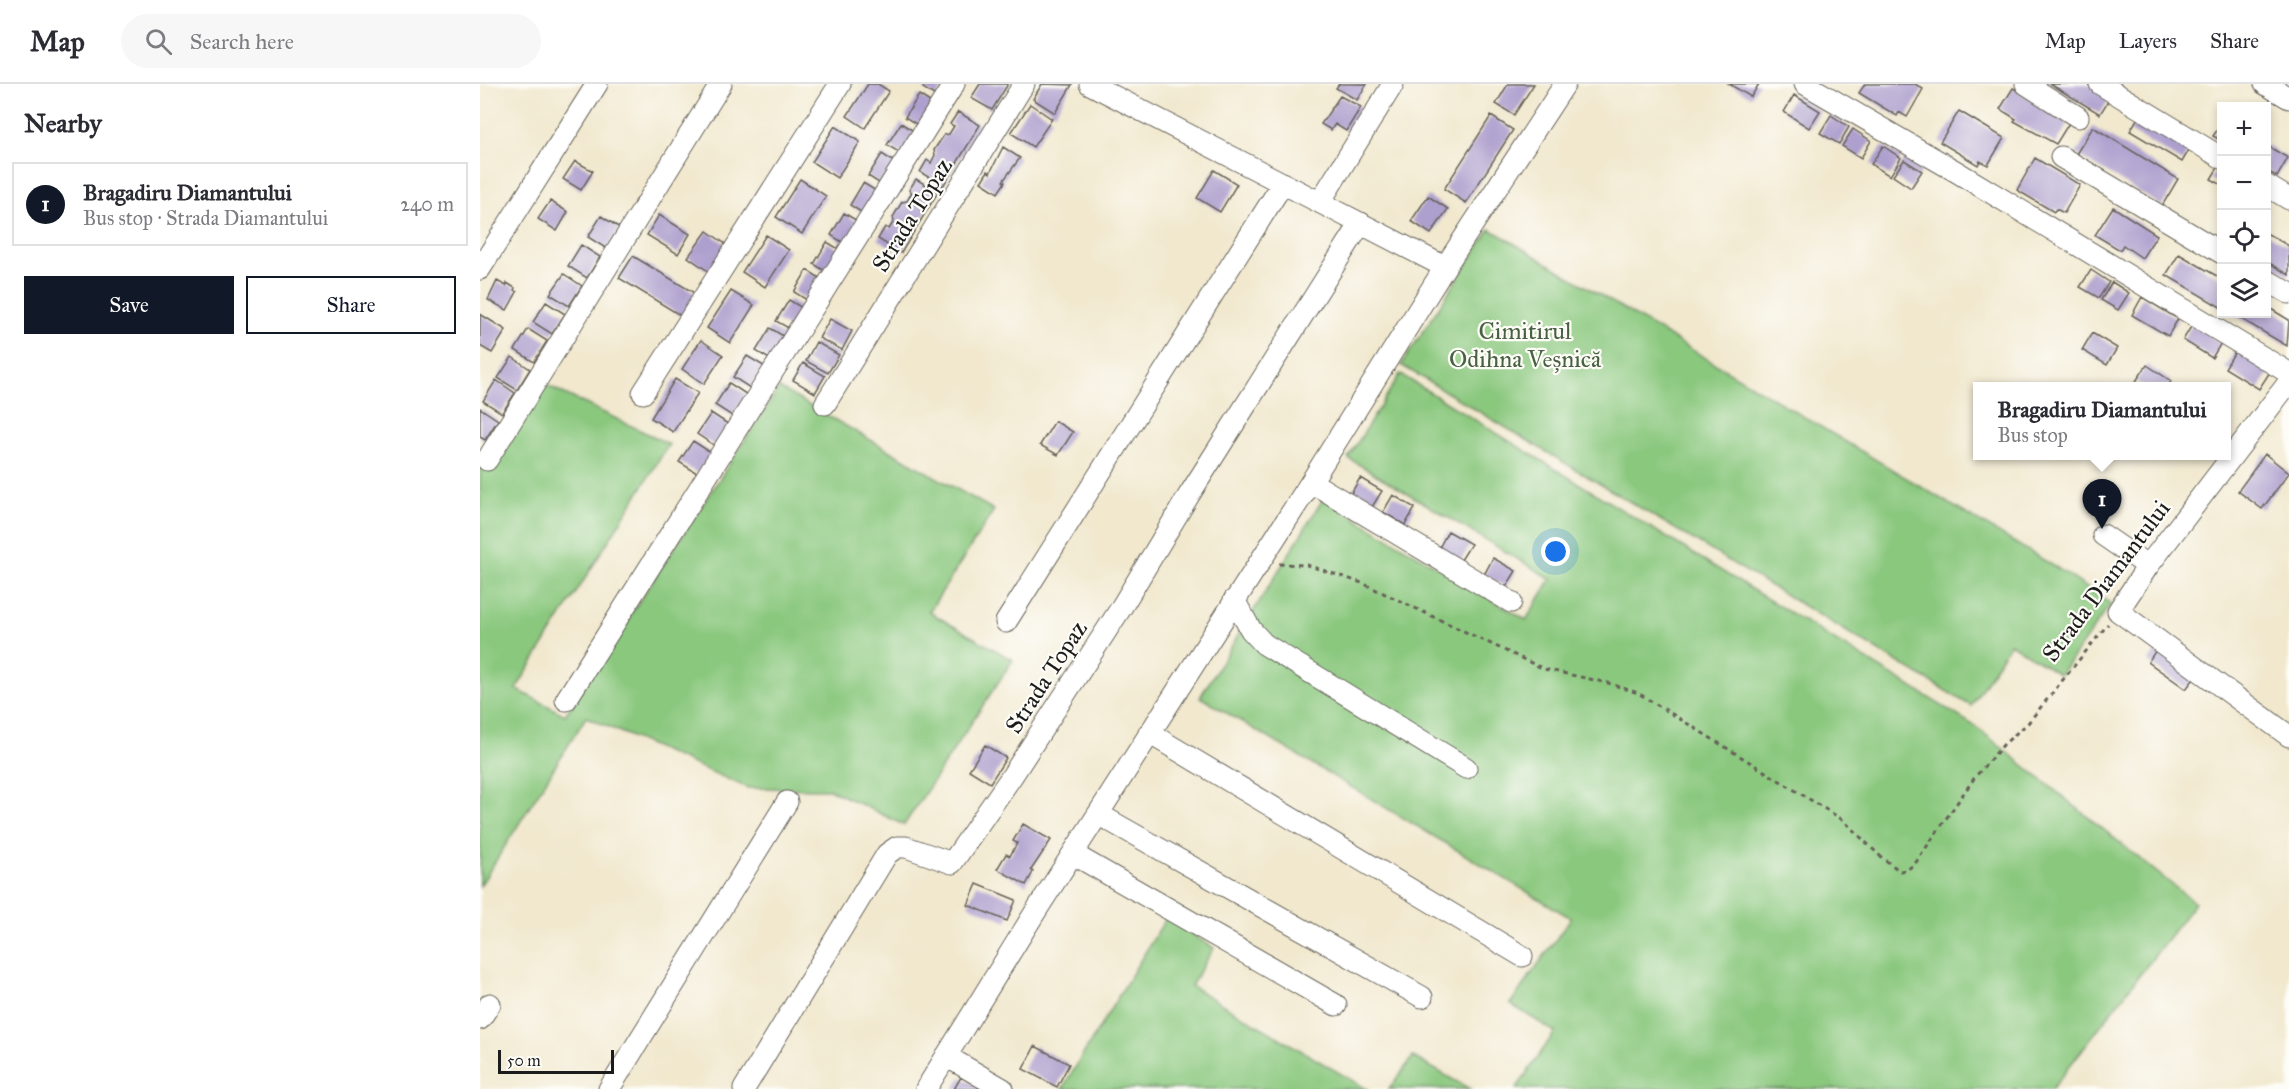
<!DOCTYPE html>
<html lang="en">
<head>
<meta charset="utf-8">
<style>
	body { margin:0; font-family:"IM FELL Great Primer",serif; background:#f7f7f7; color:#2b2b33 }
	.controls { position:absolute; right:18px; top:18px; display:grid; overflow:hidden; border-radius:0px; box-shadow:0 3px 9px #0003 }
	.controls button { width:54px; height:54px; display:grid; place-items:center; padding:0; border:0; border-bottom:2px solid #e1e1e2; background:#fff; color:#2b2b33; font:30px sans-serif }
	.scale { position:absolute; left:18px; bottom:15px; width:116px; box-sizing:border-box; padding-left:6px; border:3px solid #1c1c1c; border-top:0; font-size:16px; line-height:21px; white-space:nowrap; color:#1c1c1c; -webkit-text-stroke:4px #fdfcf7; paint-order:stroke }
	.you { position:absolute; left:1076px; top:468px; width:21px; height:21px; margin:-15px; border:4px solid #fff; border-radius:50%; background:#1a73e8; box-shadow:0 0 0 9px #1a73e833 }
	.badge { display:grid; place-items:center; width:39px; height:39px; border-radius:50%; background:#111827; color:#fff; font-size:20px; font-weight:700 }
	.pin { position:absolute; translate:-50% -50px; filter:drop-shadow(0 2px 3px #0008) }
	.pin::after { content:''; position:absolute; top:32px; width:21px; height:18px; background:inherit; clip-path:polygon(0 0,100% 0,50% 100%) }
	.popup { position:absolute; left:1493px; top:298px; width:258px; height:78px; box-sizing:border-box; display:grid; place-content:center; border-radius:0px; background:#fff; filter:drop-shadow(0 2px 4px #0005); font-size:20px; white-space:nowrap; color:#7c7c81 }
	.popup b { font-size:22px; color:#2b2b33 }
	.popup::after { content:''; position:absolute; left:50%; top:100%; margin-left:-12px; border:12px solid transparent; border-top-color:#fff }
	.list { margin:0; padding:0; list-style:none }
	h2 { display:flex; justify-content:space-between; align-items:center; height:78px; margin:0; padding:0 24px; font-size:26px }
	h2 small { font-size:20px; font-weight:400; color:#7c7c81 }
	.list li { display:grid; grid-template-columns:39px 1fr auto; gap:18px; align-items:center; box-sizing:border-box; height:84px; margin:0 12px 12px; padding:0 12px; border:2px solid #e1e1e2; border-radius:0px }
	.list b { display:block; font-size:22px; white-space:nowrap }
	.list p { margin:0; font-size:20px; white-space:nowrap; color:#7c7c81 }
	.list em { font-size:20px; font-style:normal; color:#7c7c81 }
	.actions { display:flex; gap:12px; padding:18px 24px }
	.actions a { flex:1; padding:14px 0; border:2px solid #111827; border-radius:0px; text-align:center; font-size:21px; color:#111827 }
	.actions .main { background:#111827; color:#fff }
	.icon { flex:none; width:33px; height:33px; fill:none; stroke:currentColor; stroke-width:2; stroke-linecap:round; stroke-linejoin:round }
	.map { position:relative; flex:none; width:1809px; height:1005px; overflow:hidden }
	header { display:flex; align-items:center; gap:36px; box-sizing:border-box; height:84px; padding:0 30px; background:#fff; border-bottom:2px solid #e1e1e2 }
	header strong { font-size:28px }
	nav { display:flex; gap:33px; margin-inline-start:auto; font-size:21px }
	.search { width:420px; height:54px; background:#f7f7f7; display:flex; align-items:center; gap:15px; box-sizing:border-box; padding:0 21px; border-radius:33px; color:#7c7c81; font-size:22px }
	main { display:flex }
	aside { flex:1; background:#fff }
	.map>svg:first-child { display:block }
	.green { fill:#8ac87e; stroke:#53724d; stroke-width:1.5 }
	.building { fill:#ad9fce }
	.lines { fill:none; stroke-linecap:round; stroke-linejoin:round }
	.minor-casing { stroke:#67635a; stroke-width:23 }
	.path { stroke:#67635a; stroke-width:3; stroke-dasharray:4.5 4.5; stroke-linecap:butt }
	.minor { stroke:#fff; stroke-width:21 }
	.labels { text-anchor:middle; stroke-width:4.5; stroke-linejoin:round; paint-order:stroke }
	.street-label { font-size:24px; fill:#1c1c1c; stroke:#fdfcf7 }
	.park-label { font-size:24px; fill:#486143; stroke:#fdfcf7 }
</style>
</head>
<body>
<header>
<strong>Map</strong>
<div class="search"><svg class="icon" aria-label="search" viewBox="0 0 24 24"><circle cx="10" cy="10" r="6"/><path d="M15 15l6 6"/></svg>Search here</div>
<nav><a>Map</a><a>Layers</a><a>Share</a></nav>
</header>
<main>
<aside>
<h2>Nearby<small></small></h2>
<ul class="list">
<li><span class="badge">1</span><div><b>Bragadiru Diamantului</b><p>Bus stop · Strada Diamantului</p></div><em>240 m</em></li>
</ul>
<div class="actions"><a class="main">Save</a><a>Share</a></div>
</aside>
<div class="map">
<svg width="1809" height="1005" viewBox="0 0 1809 1005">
	<rect width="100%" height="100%" fill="#fdfcf7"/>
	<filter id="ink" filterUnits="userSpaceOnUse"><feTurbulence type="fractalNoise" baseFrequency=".0167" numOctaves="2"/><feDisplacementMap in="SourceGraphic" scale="12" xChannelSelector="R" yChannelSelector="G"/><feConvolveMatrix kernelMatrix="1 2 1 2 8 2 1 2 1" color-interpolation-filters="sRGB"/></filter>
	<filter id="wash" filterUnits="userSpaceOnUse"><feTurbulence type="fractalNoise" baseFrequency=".008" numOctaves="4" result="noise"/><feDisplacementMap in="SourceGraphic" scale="24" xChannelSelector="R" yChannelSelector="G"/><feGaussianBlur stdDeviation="1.35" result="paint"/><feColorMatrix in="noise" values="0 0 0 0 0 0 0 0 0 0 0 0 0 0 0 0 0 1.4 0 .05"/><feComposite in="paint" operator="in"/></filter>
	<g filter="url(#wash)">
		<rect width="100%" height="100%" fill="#f1e8ce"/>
		<path class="green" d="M 1010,145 L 1577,484 L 1631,520 L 1580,591 L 1530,559 L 1491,622 L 921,281 Z
			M 920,290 L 1495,642 L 1715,819 L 1572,1005 L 1036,1005 L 1075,948 L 1030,920 L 1091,834 L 720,613 L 843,415 L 1046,536 L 1071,495 L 868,374 Z
			M 66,301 L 189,360 L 36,605 L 85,631 L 299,304 L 514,426 L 449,528 L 533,576 L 424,741 L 349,705 L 268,704 L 106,633 L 0,802 L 0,381 L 11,387 Z
			M 686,834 L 734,864 L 711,902 L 887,1005 L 582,1005 Z
			M 933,973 L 990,1005 L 909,1005 Z"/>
		<g id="blocks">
			<path class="building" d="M 388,0 L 398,0 L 409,7 L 385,44 L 367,32 Z
				M 445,0 L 466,0 L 457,13 L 443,4 Z
				M 500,0 L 528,0 L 512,26 L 491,14 Z
				M 562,0 L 592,1 L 575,29 L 553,15 Z
				M 859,0 L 887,0 L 877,16 L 856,4 Z
				M 1028,0 L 1054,0 L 1034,31 L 1016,20 Z
				M 1249,0 L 1279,0 L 1271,13 Z
				M 1385,0 L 1435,0 L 1443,5 L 1427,33 L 1419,28 L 1417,32 L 1379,9 Z
				M 1570,0 L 1607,0 L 1630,14 L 1620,30 Z
				M 1533,4 L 1589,39 L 1576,60 L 1534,37 L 1536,35 L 1520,25 Z
				M 439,11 L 453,20 L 439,42 L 425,33 Z
				M 1314,11 L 1340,27 L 1329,44 L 1304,28 Z
				M 860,12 L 881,23 L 866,47 L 855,40 L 851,46 L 841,40 Z
				M 550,20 L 572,35 L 553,63 L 531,49 Z
				M 1479,27 L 1524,54 L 1508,81 L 1500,77 L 1498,81 L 1460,58 Z
				M 478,28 L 500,41 L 463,102 L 440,88 L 447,76 L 451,79 L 455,71 L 454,66 L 464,51 L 469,50 L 474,42 L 470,40 Z
				M 1660,30 L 1712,61 L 1702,78 L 1650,47 Z
				M 1351,31 L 1369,43 L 1359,60 L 1340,49 Z
				M 1011,32 L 1033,46 L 986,119 L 964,105 Z
				M 421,39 L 435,48 L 422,70 L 407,61 Z
				M 1742,39 L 1742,57 L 1733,52 Z
				M 355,42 L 380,58 L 357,94 L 332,78 Z
				M 1613,43 L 1698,95 L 1682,122 L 1596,70 Z
				M 1373,45 L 1391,57 L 1381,74 L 1362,62 Z
				M 1786,61 L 1808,74 L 1797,93 L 1786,86 Z
				M 1403,62 L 1421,74 L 1410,92 L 1391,80 Z
				M 523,63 L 540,74 L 523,97 L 525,98 L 518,109 L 501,98 L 508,87 L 510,89 Z
				M 402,70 L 416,79 L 402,101 L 388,92 Z
				M 1555,74 L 1600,101 L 1584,129 L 1576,125 L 1574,128 L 1537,106 Z
				M 1424,76 L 1442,87 L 1431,104 L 1413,92 Z
				M 95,77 L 113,87 L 101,106 L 83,95 Z
				M 1742,77 L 1742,101 L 1731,95 Z
				M 734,86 L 757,100 L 740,128 L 717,114 Z
				M 320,95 L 346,112 L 322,150 L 296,133 Z
				M 436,95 L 458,108 L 421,169 L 398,155 L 405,143 L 409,145 L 414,137 L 413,133 L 422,118 L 427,117 L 432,108 L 429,106 Z
				M 383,99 L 398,108 L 384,130 L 370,121 Z
				M 948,112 L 968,125 L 951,150 L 931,137 Z
				M 70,117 L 88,128 L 77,147 L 58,135 Z
				M 1633,123 L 1677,151 L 1662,174 L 1643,161 L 1640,166 L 1615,151 Z
				M 364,129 L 379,138 L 365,160 L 351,151 Z
				M 179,131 L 210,150 L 198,170 L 167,151 Z
				M 121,132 L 140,144 L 127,165 L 108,153 Z
				M 227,147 L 247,161 L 228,187 L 208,173 Z
				M 1786,149 L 1809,162 L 1809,191 L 1786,177 Z
				M 286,151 L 309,166 L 285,203 L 262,188 Z
				M 347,158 L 362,167 L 348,189 L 334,180 Z
				M 101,161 L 120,173 L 107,194 L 88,182 Z
				M 1699,170 L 1742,195 L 1742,224 L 1686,191 Z
				M 153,172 L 216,210 L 203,233 L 139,194 Z
				M 327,186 L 343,196 L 330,218 L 314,208 Z
				M 1611,186 L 1629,198 L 1619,214 L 1600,203 Z
				M 84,190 L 102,202 L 89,222 L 70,210 Z
				M 17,197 L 26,202 L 27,199 L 35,204 L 34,206 L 37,208 L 27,226 L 8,216 Z
				M 1632,198 L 1649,209 L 1638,226 L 1621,216 Z
				M 251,207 L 274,221 L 250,259 L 227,244 Z
				M 1662,213 L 1698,235 L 1688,252 L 1652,231 Z
				M 309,216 L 324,225 L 312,246 L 296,237 Z
				M 66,218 L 85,230 L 72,250 L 53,238 Z
				M 1786,222 L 1809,236 L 1807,262 L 1753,230 L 1786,230 Z
				M 0,230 L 26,246 L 12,269 L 0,262 Z
				M 350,235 L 372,247 L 362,266 L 339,254 Z
				M 1712,241 L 1741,259 L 1732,274 L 1703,256 Z
				M 290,244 L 305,253 L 291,276 L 276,267 Z
				M 48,245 L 67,257 L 54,278 L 35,266 Z
				M 1612,249 L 1637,264 L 1627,281 L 1602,266 Z
				M 221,256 L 243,271 L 224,300 L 202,285 Z
				M 336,258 L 359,271 L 348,289 L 326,277 Z
				M 1756,266 L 1790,288 L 1779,305 L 1745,284 Z
				M 267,272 L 287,284 L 270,304 L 253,293 Z
				M 32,273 L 50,285 L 37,306 L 18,294 Z
				M 323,279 L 345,292 L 335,309 L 313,296 Z
				M 1667,281 L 1691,297 L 1688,302 L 1664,302 L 1656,297 Z
				M 195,295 L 218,309 L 193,348 L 171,334 Z
				M 16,296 L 35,309 L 22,329 L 3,317 Z
				M 249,299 L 269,312 L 262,323 L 259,322 L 252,332 L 235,321 Z
				M 0,324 L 18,336 L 5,356 L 0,353 Z
				M 231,329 L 251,342 L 235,362 L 217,350 Z
				M 575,337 L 593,348 L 578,371 L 560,361 Z
				M 213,357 L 233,370 L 217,389 L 199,378 Z
				M 1785,370 L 1809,389 L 1782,425 L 1758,407 Z
				M 880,394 L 902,407 L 892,423 L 870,411 Z
				M 913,411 L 935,424 L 925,441 L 903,428 Z
				M 968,447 L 991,460 L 981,476 L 959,464 Z
				M 1013,474 L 1036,487 L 1026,503 L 1004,491 Z
				M 1678,563 L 1717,591 L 1706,605 L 1668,578 Z
				M 505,661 L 526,674 L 510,699 L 489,686 Z
				M 543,740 L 571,756 L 551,786 L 553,788 L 546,801 L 517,785 L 526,770 L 530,772 L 537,759 L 533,757 Z
				M 497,800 L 536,816 L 527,837 L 488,821 Z
				M 555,962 L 589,980 L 577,1003 L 543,985 Z
				M 481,993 L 502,1005 L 474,1005 Z"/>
		</g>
	</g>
	<g filter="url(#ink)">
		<use href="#blocks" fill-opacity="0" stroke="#67635a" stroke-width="1.5"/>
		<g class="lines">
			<defs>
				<path id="minor" d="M 610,0 L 965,183
					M 1325,0 L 1477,88 L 1809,289
					M 1546,0 L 1598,33
					M 1620,0 L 1742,74
					M 1785,0 L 1809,14
					M 1581,73 L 1742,169
					M 1786,101 L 1809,115
					M 840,118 L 913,0
					M 0,185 L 117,0
					M 1786,196 L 1809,209
					M 1809,298 L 1668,482 L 1638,527 L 1809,652
					M 163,309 L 360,0
					M 345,320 L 544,0
					M 7,376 L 241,0
					M 831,398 L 1031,518
					M 1623,451 L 1668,482
					M 754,516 L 771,546 L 784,560 L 986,684
					M 526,538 L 803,99
					M 86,616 L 474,0
					M 669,649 L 1042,872
					M 618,730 L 942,913
					M 593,770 L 856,921
					M 0,935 L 10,920
					M 466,972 L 523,1005
					M 129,1005 L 307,718
					M 264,1005 L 407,770 L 417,763 L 426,763 L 472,779 L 532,692 L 641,524 L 709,411 L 881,139
					M 446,1005 L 554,830 L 831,398 L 965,183 L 1085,0"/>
			</defs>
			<use href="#minor" class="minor-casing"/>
			<path class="path" d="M 799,480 L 827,481 L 882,499 L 1064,585 L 1128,599 L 1158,609 L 1363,736 L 1400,772 L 1420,787 L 1426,786 L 1434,781 L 1495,693 L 1524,660 L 1548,639 L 1628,540"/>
			<use href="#minor" class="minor"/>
		</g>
	</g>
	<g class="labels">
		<g class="street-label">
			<text transform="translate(432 131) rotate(-58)" y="8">Strada Topaz</text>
			<text transform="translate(1626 497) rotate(-53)" y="8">Strada Diamantului</text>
			<text transform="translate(566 593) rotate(-57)" y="8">Strada Topaz</text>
		</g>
		<g class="park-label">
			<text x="1045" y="255">Cimitirul<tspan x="1045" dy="28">Odihna Veșnică</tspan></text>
		</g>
	</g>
</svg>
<div class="controls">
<button>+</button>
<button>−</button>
<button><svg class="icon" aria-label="locate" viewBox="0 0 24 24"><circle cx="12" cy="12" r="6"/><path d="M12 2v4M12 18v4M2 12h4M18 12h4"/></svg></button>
<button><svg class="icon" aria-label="layers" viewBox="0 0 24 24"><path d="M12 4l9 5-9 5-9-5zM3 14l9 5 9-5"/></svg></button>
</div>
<div class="scale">50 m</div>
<div class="you"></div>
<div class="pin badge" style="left:1622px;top:445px">1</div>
<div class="popup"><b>Bragadiru Diamantului</b>Bus stop</div>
</div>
</main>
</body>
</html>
